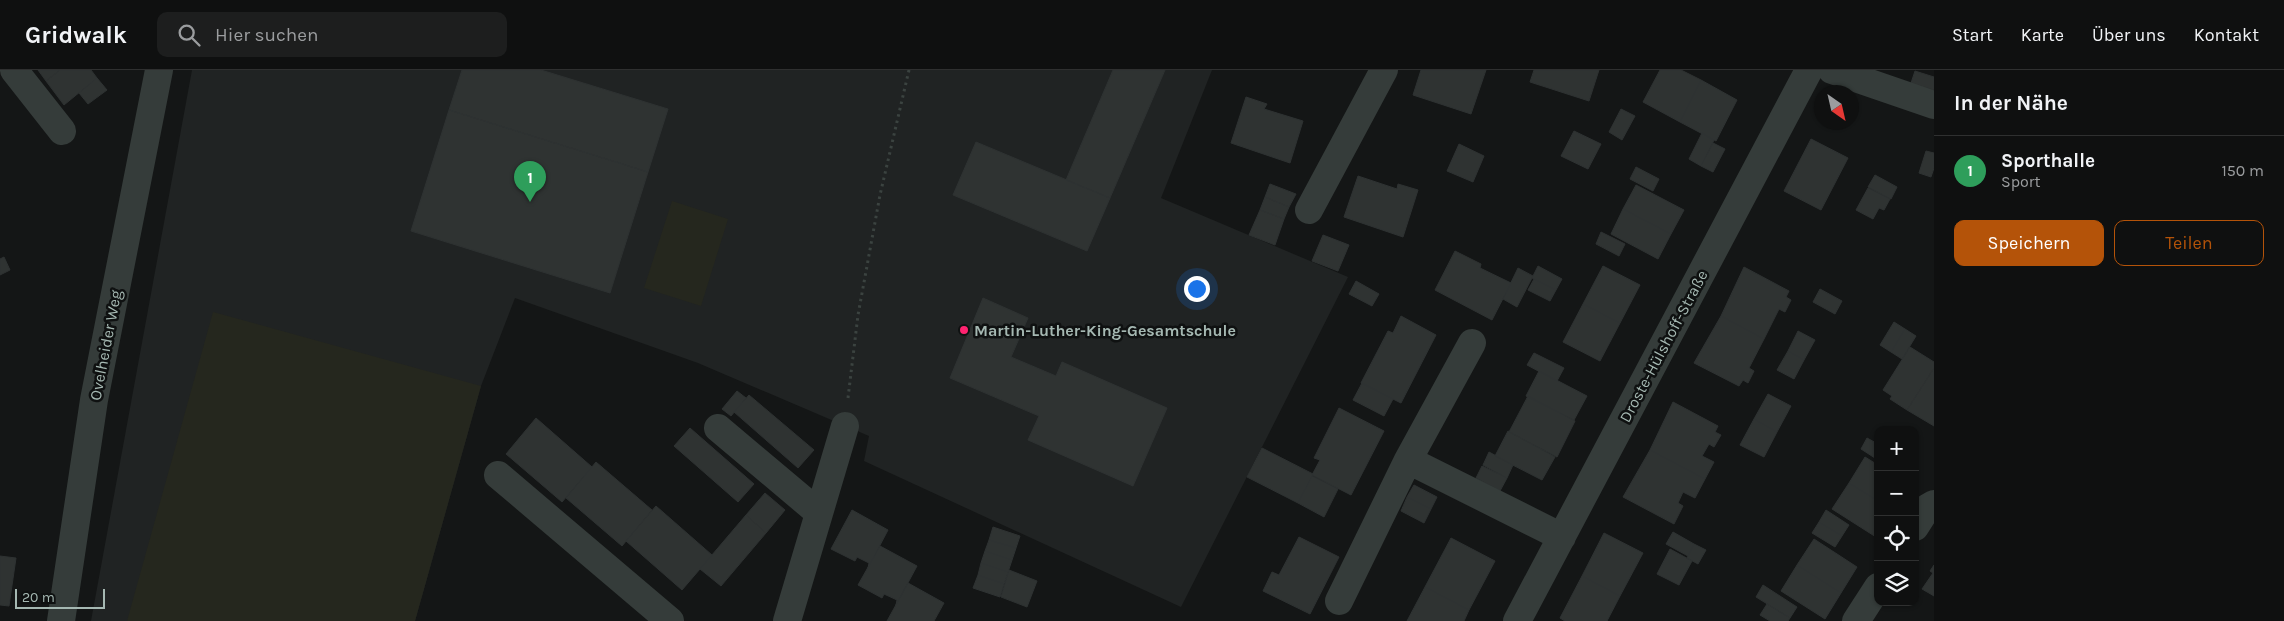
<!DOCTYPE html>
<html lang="de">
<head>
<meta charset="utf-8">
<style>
	body { margin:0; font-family:Karla,sans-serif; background:#1d1e1e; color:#f1f3f6 }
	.controls { position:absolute; right:15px; bottom:15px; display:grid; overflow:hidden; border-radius:10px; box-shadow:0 1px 4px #0004 }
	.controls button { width:45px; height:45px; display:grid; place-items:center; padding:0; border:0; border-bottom:1px solid #2f3030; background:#0f1010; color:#f1f3f6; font:25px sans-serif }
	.compass { position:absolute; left:1814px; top:15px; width:45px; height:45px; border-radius:50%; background:#0f1010; box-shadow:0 1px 4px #0004; rotate:146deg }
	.scale { position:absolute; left:15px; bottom:12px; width:90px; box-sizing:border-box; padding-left:5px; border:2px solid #a5b8b2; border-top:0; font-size:14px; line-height:18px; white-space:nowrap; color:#a5b8b2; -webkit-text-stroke:4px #0f1111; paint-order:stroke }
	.you { position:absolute; left:1196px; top:218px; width:18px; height:18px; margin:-12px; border:4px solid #fff; border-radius:50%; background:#1a73e8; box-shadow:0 0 0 8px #1a73e833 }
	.badge { display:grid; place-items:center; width:32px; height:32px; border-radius:50%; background:#b45309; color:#fff; font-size:16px; font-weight:700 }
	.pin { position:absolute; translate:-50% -41px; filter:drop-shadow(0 1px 2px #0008) }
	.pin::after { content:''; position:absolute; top:26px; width:18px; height:15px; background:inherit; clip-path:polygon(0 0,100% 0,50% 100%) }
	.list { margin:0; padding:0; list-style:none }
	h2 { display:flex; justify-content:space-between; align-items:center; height:65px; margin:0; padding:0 20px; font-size:21px }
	h2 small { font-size:16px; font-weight:400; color:#9b9d9f }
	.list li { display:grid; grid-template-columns:32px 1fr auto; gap:15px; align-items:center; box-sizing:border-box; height:70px; padding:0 20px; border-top:1px solid #2f3030 }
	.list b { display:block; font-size:19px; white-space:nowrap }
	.list p { margin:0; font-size:16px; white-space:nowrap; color:#9b9d9f }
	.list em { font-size:16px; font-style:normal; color:#9b9d9f }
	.actions { display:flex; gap:10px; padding:15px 20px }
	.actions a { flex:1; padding:11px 0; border:1px solid #b45309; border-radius:10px; text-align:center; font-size:18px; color:#b45309 }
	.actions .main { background:#b45309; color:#fff }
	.icon { flex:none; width:28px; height:28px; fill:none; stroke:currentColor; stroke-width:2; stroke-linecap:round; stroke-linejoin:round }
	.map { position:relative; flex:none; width:1934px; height:551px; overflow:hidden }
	header { display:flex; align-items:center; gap:30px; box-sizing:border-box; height:70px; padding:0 25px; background:#0f1010; border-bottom:1px solid #2f3030 }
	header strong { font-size:24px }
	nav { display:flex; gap:28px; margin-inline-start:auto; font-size:18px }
	.search { width:350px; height:45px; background:#1d1e1e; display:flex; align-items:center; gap:12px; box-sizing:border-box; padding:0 18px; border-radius:10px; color:#9b9d9f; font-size:19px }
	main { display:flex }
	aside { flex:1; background:#0f1010 }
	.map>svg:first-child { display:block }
	.built { fill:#202323 }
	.green { fill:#25271e }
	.building { fill:#2f3332; stroke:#2e3232 }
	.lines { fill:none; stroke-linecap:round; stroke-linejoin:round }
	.path { stroke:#3b4340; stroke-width:3; stroke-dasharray:2.5 4; stroke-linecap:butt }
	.minor { stroke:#353c3a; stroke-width:28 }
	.poi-dot { fill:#ff2370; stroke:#0f1111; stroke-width:2 }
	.labels { text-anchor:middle; stroke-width:5; stroke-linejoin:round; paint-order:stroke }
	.poi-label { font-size:16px; font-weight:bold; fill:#a5b8b2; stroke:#0f1111; text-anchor:start }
	.street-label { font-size:16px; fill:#a5b8b2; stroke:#0f1111 }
</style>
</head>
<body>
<header>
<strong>Gridwalk</strong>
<div class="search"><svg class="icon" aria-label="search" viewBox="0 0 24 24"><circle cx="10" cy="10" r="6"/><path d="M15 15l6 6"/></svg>Hier suchen</div>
<nav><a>Start</a><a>Karte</a><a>Über uns</a><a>Kontakt</a></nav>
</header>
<main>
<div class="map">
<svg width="1934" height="551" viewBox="0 0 1934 551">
	<rect width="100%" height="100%" fill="#141616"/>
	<path class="built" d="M 192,0 L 1212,0 L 1161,128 L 1348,207 L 1181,537 L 864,391 L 869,366 L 698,293 L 515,228 L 481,316 L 415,551 L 91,551 Z"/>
	<path class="green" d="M 672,131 L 728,149 L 701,236 L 644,218 Z
		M 213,242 L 481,316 L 415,551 L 127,551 Z"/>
	<path class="building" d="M 38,0 L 60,0 L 46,11 Z
		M 60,0 L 91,0 L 97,8 L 64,35 L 46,11 Z
		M 462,0 L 541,0 L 668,39 L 648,102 L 449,40 Z
		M 1113,0 L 1165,0 L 1110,128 L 1066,110 Z
		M 1421,0 L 1486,0 L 1471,44 L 1413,25 Z
		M 1534,0 L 1599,0 L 1589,31 L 1530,12 Z
		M 1660,0 L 1681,0 L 1701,10 L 1680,52 L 1643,32 Z
		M 1915,1 L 1934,7 L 1934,20 L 1911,13 Z
		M 97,8 L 107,20 L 88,34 L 79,23 Z
		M 1701,10 L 1737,30 L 1716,71 L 1680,52 Z
		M 1246,27 L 1267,34 L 1264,39 L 1303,51 L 1290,93 L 1231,73 Z
		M 1621,39 L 1635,46 L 1622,70 L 1609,62 Z
		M 449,40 L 648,102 L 610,223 L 411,161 Z
		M 1574,61 L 1601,74 L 1588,99 L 1561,86 Z
		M 1702,63 L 1714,70 L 1701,96 L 1689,89 Z
		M 1811,69 L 1848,88 L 1821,140 L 1784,121 Z
		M 976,72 L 1110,128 L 1087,181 L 953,125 Z
		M 1713,73 L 1725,79 L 1713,102 L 1701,96 Z
		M 1459,74 L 1484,86 L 1473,112 L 1447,101 Z
		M 1926,81 L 1934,83 L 1934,98 L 1931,107 L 1919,103 Z
		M 1636,97 L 1659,109 L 1653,121 L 1630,109 Z
		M 1875,105 L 1897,117 L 1891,129 L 1868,117 Z
		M 1358,106 L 1397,119 L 1398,114 L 1418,120 L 1403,167 L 1344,147 Z
		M 1270,114 L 1296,124 L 1289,137 L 1265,127 Z
		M 1636,115 L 1684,140 L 1671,164 L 1623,139 Z
		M 1868,118 L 1890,129 L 1884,140 L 1879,138 L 1873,149 L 1856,140 Z
		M 1265,127 L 1289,137 L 1284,149 L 1260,140 Z
		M 1623,139 L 1671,164 L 1658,189 L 1611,164 Z
		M 1260,140 L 1284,149 L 1275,175 L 1249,165 Z
		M 1601,162 L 1625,174 L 1619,186 L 1596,174 Z
		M 1323,165 L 1349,175 L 1338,201 L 1312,191 Z
		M 1455,181 L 1481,194 L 1480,198 L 1511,213 L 1492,250 L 1435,220 Z
		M 4,187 L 10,200 L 0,205 L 0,189 Z
		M 1538,196 L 1562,209 L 1556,220 L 1532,208 Z
		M 1603,196 L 1640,215 L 1620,253 L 1583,234 Z
		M 1744,197 L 1789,221 L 1786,227 L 1791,230 L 1785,242 L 1779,239 L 1764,269 L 1721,246 Z
		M 1518,198 L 1533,206 L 1517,237 L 1503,229 Z
		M 1534,209 L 1556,220 L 1550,231 L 1528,220 Z
		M 1356,211 L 1379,224 L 1372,236 L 1349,224 Z
		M 1820,219 L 1842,231 L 1835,244 L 1813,232 Z
		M 983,228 L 1028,248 L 1011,287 L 1056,306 L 1062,292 L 1167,338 L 1133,416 L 1028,370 L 1039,346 L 950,308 Z
		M 1583,234 L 1620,253 L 1600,291 L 1563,272 Z
		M 1401,246 L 1436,265 L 1401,333 L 1361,313 L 1388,261 L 1393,263 Z
		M 1721,246 L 1764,269 L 1749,298 L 1754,301 L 1748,313 L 1743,310 L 1739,316 L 1694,293 Z
		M 1894,252 L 1905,259 L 1891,282 L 1880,275 Z
		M 1905,259 L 1916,266 L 1902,289 L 1891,282 Z
		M 1798,261 L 1815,270 L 1804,290 L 1788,281 Z
		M 1910,277 L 1934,292 L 1934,298 L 1907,340 L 1890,329 L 1892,326 L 1883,320 Z
		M 1788,281 L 1804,290 L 1794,309 L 1777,300 Z
		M 1534,283 L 1564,298 L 1557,311 L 1527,295 Z
		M 1934,298 L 1934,356 L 1907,340 Z
		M 1539,301 L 1587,326 L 1574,350 L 1526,326 Z
		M 1362,313 L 1393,329 L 1384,346 L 1353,330 Z
		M 737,321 L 746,328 L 731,346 L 722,339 Z
		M 1768,324 L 1791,336 L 1777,362 L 1754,349 Z
		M 749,325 L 814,380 L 798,398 L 734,342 Z
		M 1528,326 L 1575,351 L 1557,387 L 1509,362 Z
		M 1673,332 L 1718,356 L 1715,362 L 1721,365 L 1714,377 L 1709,374 L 1702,386 L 1714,392 L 1705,409 L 1650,380 Z
		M 1339,338 L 1384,361 L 1351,425 L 1312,405 L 1320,390 L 1314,388 Z
		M 536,348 L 592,397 L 562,432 L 506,384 Z
		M 1754,349 L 1777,362 L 1764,387 L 1740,375 Z
		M 690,358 L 754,414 L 738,432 L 674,376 Z
		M 1508,361 L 1555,387 L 1542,410 L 1495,386 Z
		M 1867,368 L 1878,374 L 1878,390 L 1861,379 Z
		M 1262,378 L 1313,404 L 1298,433 L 1247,407 Z
		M 1650,380 L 1705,409 L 1695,428 L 1683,422 L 1678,433 L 1683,436 L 1674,454 L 1623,427 Z
		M 1489,382 L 1513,395 L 1507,408 L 1483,395 Z
		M 1865,387 L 1878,395 L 1878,431 L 1849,413 Z
		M 596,392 L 652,440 L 622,476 L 566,428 Z
		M 1482,396 L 1507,408 L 1500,421 L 1476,408 Z
		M 1312,406 L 1338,419 L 1324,447 L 1298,433 Z
		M 1849,413 L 1878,431 L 1876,467 L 1832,439 Z
		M 1414,415 L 1437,427 L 1431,439 L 1407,427 Z
		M 765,423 L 785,440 L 766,463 L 746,445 Z
		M 1407,427 L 1431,439 L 1424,453 L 1401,441 Z
		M 656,436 L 712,485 L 682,520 L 626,471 Z
		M 852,440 L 888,460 L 868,498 L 869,493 L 857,487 L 855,491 L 831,479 Z
		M 1826,440 L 1849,455 L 1842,466 L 1819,452 Z
		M 746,445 L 766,463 L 721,516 L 700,499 Z
		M 1819,452 L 1842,466 L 1835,477 L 1812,463 Z
		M 993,457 L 1020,466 L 1016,478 L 989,470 Z
		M 1673,462 L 1694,474 L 1688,486 L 1666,474 Z
		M 1604,463 L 1643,483 L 1620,526 L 1582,506 Z
		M 1299,467 L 1339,487 L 1310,544 L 1263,521 L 1272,502 L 1279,505 Z
		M 1451,468 L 1495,491 L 1469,540 L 1425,517 Z
		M 1814,469 L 1857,497 L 1841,523 L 1797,495 Z
		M 989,470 L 1016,478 L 1012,490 L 985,481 Z
		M 1694,474 L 1706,480 L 1698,494 L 1687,488 Z
		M 880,476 L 917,496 L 896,535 L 897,530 L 884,524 L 882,528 L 858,515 Z
		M 1670,479 L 1692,491 L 1679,515 L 1657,504 Z
		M 985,481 L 1012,490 L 1008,502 L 981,493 Z
		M 0,486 L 16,488 L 9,536 L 0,535 Z
		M 981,493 L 1008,502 L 1004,514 L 978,505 Z
		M 1797,495 L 1841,523 L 1825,549 L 1781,521 Z
		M 1934,495 L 1934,526 L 1922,519 L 1933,503 L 1930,501 Z
		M 1009,500 L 1037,511 L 1027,537 L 1001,527 Z
		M 978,505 L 1004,514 L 1000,527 L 973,518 Z
		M 1582,506 L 1620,526 L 1607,551 L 1565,551 L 1560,548 Z
		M 908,513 L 944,533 L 934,551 L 887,551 Z
		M 1763,515 L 1797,537 L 1790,548 L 1756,527 Z
		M 1425,517 L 1469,540 L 1464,551 L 1407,551 Z
		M 1767,534 L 1790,548 L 1788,551 L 1770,551 L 1760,545 Z"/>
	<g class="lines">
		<path class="path" d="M 848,328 L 858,245 L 880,125 L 909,0"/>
		<path class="minor" d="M 14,0 L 62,61
			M 1832,0 L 1934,35
			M 1309,140 L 1384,0
			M 718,358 L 819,443
			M 1408,390 L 1562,467
			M 498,405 L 670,551
			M 1915,457 L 1927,438 L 1934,434
			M 1339,531 L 1408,390 L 1472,273
			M 61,551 L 94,330 L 159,0
			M 787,551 L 845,356
			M 1517,551 L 1809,0
			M 1856,551 L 1878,517"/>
	</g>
	<circle class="poi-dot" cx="964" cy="260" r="5"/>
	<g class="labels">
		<g class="poi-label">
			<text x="974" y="266">Martin-Luther-King-Gesamtschule</text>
		</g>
		<g class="street-label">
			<text transform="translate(105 275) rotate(-79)" y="6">Ovelheider Weg</text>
			<text transform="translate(1663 276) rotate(-62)" y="6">Droste-Hülshoff-Straße</text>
		</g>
	</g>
</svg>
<div class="controls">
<button>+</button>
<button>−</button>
<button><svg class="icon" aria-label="locate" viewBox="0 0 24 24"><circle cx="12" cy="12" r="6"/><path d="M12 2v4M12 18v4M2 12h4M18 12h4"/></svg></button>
<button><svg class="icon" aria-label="layers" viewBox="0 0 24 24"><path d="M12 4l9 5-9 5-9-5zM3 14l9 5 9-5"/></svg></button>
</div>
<svg class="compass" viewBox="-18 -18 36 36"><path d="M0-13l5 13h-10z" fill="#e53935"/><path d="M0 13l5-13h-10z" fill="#9b9d9f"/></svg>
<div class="scale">20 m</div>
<div class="you"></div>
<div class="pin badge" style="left:530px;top:132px;background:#2e9e5b">1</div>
</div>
<aside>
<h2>In der Nähe<small></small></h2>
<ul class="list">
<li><span class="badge" style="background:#2e9e5b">1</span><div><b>Sporthalle</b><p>Sport</p></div><em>150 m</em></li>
</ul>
<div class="actions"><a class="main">Speichern</a><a>Teilen</a></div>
</aside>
</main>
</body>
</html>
